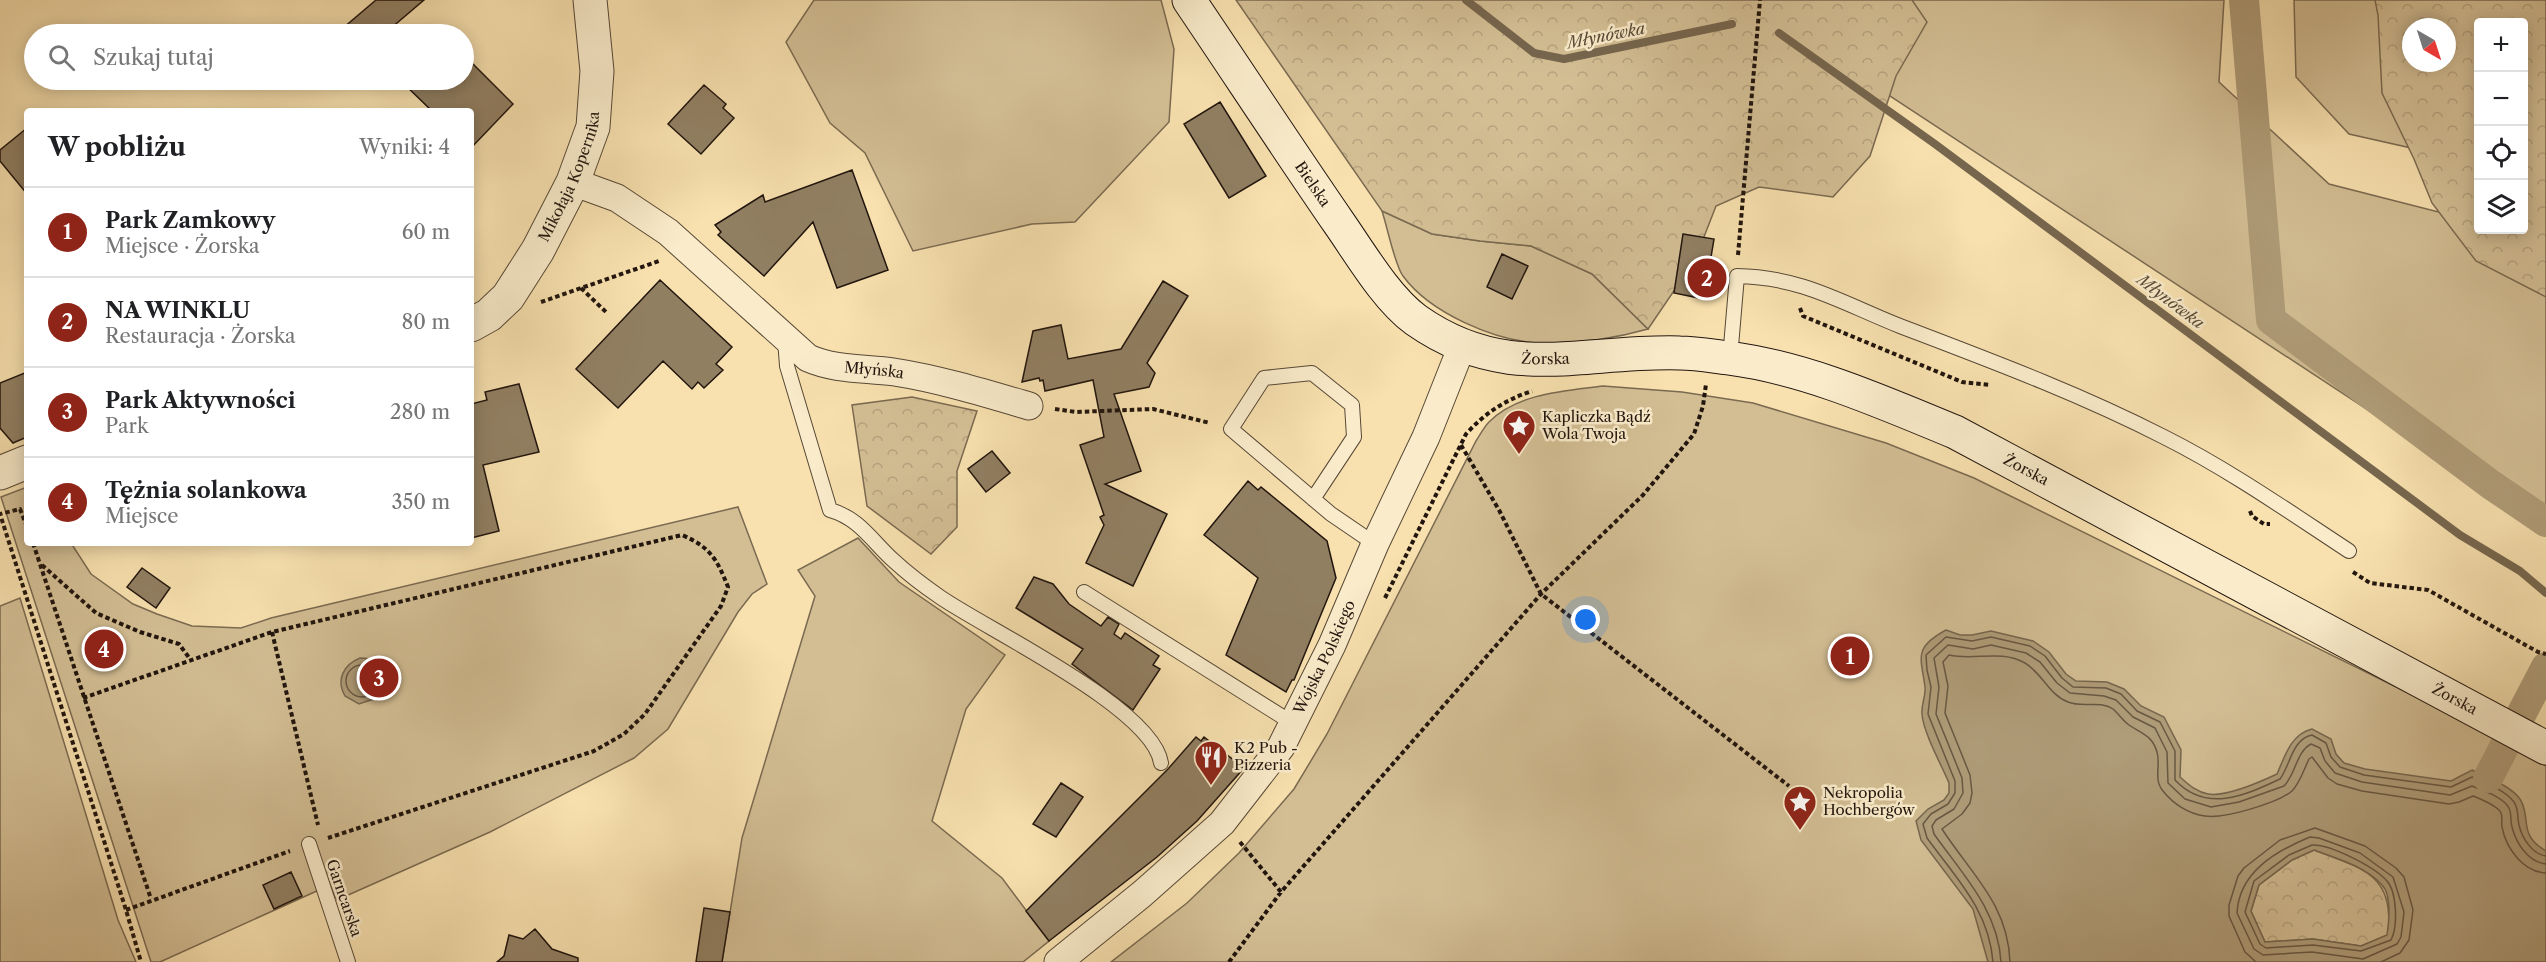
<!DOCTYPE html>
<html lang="pl">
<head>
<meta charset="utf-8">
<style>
	body { margin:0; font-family:"Libre Caslon Text",serif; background:#f2f2f2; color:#202124 }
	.controls { position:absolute; right:18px; top:18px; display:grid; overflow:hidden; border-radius:6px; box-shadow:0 3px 15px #0003 }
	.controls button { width:54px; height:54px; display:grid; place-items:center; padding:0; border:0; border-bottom:2px solid #e0e0e0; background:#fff; color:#202124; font:30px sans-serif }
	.compass { position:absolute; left:2402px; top:18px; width:54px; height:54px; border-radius:50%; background:#fff; box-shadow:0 3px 15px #0003; rotate:141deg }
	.you { position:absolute; left:1586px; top:620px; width:21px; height:21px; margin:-15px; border:4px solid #fff; border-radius:50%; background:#1a73e8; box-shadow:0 0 0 9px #1a73e833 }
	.badge { display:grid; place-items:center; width:39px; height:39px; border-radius:50%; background:#8f2418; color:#fff; font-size:20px; font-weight:700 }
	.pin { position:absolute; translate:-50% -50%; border:3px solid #fff; box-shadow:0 2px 6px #0006 }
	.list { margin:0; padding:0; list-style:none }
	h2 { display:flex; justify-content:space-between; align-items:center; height:78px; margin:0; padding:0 24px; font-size:26px }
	h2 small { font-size:20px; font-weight:400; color:#757577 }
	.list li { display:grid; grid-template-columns:39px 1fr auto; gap:18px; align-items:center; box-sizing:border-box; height:90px; padding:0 24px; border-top:2px solid #e0e0e0 }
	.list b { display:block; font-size:22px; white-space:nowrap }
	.list p { margin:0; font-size:20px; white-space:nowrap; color:#757577 }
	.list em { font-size:20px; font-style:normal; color:#757577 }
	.icon { flex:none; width:33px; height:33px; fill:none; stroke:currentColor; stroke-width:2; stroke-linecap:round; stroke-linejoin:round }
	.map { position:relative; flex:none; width:2546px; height:962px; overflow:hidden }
	.search { position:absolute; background:#fff; box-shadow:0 3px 15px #0003; left:24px; top:24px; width:450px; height:66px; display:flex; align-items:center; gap:15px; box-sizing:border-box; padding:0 21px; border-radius:33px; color:#757577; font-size:22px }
	.panel { position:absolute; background:#fff; box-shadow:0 3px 15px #0003; left:24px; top:108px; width:450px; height:438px; border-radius:6px }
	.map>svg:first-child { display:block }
	.green { fill:#d3be94; stroke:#7a6a51; stroke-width:1.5; fill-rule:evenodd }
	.forest { fill:url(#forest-crowns); stroke:#7a6a51; stroke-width:1.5; fill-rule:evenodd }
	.water { fill:#af9c78; stroke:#76664e; stroke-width:1.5; fill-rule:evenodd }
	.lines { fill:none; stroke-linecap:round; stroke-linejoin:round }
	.shore { stroke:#685843; stroke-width:1.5 }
	.stream { stroke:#76664e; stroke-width:8 }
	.canal { stroke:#af9c78; stroke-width:30 }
	.building { fill:#917f62; stroke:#21150e; stroke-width:1.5 }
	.service-casing { stroke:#574836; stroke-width:16 }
	.minor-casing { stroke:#574836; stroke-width:29 }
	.tertiary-casing { stroke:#574836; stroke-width:35 }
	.secondary-casing { stroke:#21150e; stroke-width:35 }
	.path { stroke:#21150e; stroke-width:4; stroke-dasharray:4.5 3; stroke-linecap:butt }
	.service { stroke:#faeccb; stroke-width:14 }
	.minor { stroke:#faeccb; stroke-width:27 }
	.tertiary { stroke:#faeccb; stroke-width:33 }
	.secondary { stroke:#faeccb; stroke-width:33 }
	.labels { text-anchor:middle; stroke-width:5; stroke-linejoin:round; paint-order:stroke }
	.street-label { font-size:15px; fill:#21150e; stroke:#faeccb }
	.poi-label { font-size:15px; fill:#21150e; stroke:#faeccb; text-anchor:start }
	.water-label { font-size:16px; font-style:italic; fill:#5a4b38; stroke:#faeccb }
</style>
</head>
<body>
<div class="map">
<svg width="2546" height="962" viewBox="0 0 2546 962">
	<defs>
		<pattern id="forest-crowns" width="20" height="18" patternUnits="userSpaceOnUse" patternTransform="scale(1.5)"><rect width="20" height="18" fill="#d3be94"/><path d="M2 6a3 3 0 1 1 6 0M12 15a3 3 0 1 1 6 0" fill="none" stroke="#b5a27e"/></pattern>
	</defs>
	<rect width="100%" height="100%" fill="#f8e1af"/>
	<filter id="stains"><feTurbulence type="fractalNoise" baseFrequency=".00333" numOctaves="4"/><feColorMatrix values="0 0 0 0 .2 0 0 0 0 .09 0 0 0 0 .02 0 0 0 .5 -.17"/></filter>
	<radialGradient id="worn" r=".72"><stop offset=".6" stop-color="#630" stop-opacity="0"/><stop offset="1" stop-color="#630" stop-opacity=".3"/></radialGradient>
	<path class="green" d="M 814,0 L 1161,0 L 1174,49 L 1169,122 L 1075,222 L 1032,224 L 913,251 L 865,153 L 830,123 L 786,42 Z
		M 1884,0 L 2224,0 L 2219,82 L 2329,184 L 2478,222 L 2478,230 L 2546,238 L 2546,527 L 1867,81 Z
		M 2294,0 L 2546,0 L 2524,22 L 2478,22 L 2478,163 L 2349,134 L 2296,77 ZM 2411,27 L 2447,27 L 2447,63 L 2411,63 Z
		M 1382,211 L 1432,234 L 1480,241 L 1531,246 L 1592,274 L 1648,329 C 1613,339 1576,344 1539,343 C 1495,341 1430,313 1403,276 C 1395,266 1387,226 1382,211 Z
		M 1603,386 L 1682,392 L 1753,403 L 1886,443 L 1974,478 L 2487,732 L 2546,766 L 2546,962 L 1111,962 L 1187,903 L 1239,853 L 1294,789 L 1327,734 L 1476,441 C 1480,435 1484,427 1489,422 C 1518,393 1565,391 1603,386 Z
		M 27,487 L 27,543 L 71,543 L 91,574 L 133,604 L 157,614 L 192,626 L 241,628 L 271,618 L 738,507 L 767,584 L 752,594 L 738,612 L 668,729 L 634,758 L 490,832 L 337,900 L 330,885 L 160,962 L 151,962 L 1,497 Z
		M 858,538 L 899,582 L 1005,655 L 966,709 L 932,821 L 1002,878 L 1049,941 L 1023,962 L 722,962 L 742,838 L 815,596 L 798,570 Z
		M 20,598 L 118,920 L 136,962 L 0,962 L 0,606 Z"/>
	<path class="forest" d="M 1236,0 L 1912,0 L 1927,22 L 1896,76 L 1870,156 L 1833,197 L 1759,187 L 1716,206 L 1695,260 L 1648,329 L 1592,274 L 1531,246 L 1480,241 L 1432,234 L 1382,211 Z
		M 2375,0 L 2546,0 L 2546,297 L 2476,261 L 2432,203 L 2414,159 L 2382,93 L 2378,15 ZM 2478,22 L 2524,22 L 2524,230 L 2478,230 ZM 2411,27 L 2447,27 L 2447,63 L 2411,63 Z
		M 912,397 L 977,411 L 957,471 L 957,527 L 931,554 L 867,506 L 852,405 Z
		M 2314,850 C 2363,869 2395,874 2388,935 L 2361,946 L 2313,939 L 2265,942 L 2251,911 L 2259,885 L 2292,860 Z"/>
	<path class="water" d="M 1946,630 L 1960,635 L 1972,635 L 1991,631 L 2033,641 L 2049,652 L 2066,674 L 2076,681 L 2107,682 L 2124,689 L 2141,706 L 2164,717 L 2181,750 L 2180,777 C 2188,784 2196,792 2208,794 C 2226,797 2260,782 2277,774 C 2285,756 2291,734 2312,729 L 2331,739 L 2336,754 L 2344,763 L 2365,769 L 2451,781 L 2472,770 C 2487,778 2510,785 2520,799 C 2532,818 2517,834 2546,851 L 2546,962 L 1988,962 L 1973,909 L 1921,840 L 1916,821 L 1928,809 L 1944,800 L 1949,793 L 1949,783 C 1942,766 1923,732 1922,714 C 1921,705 1926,696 1925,687 C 1921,657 1913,648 1946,630 ZM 2314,850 C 2336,858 2365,866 2382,885 C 2392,895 2389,921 2387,935 L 2361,946 L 2313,939 L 2265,942 L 2251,911 L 2259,885 L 2292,860 Z
		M 360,658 C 375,658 380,666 383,680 L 377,698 L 359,704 L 345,696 C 336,680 343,665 360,658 Z"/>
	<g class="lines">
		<path class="shore" d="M346 681a16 16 0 1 1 32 0a16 16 0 1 1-32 0Z
			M 2310,837 L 2319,838 L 2360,853 L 2393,877 L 2404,912 L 2401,937 L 2397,944 L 2363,959 L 2312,952 L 2263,955 L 2254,949 L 2237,913 C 2239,872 2276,851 2310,837 Z
			M 2312,845 C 2330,844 2375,867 2387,881 C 2397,892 2398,927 2391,940 L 2361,951 L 2313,945 L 2266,948 L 2260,944 L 2245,912 L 2254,881 L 2289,855 Z
			M 1993,962 C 1989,910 1956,878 1927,838 L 1923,824 L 1931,814 L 1948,804 L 1955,793 L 1955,781 L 1928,714 L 1931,687 L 1927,670 L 1926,655 L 1946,637 L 1972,641 L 1991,637 L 2030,646 L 2045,656 L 2062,678 L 2073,687 L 2106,688 L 2121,694 L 2137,711 L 2160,722 L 2175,751 L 2175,780 C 2206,813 2244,796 2280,779 C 2290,766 2292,739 2312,735 L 2326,743 L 2331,757 L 2340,767 L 2364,775 L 2451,787 L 2472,777 C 2486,783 2505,790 2514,802 C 2519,809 2517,817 2519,825 C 2522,838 2532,854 2546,856
			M 2001,962 C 1998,910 1963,875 1934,834 L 1932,826 L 1936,820 L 1954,809 L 1963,793 L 1962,778 L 1936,714 L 1939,687 L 1934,658 L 1948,645 L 1973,649 L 1991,645 L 2026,653 L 2040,662 L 2057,683 L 2070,693 L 2104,696 L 2116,700 L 2133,717 L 2155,728 L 2167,752 L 2168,783 L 2185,799 L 2211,807 L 2239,802 L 2284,786 C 2296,774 2296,752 2311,744 L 2320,748 L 2325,761 L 2335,773 L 2362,782 L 2450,795 L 2472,786 C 2484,791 2503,797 2509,808 C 2512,814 2510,821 2512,827 C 2516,843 2528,862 2546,864
			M 2010,962 C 2008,904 1971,874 1942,829 L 1962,814 L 1970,803 L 1972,793 L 1970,775 L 1945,713 L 1948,686 L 1943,662 L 1949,655 C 1975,661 2000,649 2025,663 C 2042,673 2049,695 2068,702 C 2082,708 2100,700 2113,709 C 2119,714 2123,721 2129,725 C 2142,734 2152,735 2157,752 C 2161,765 2153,779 2163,791 C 2173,804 2189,814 2205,816 C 2224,819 2278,803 2292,791 C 2300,783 2304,769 2309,759 L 2312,757 L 2328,778 L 2337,784 L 2362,791 L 2449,804 L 2459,802 L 2473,796 C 2480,799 2497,805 2501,813 C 2503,817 2501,823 2502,827 C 2506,848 2523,872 2546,873
			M 2256,962 L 2245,952 L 2229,916 L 2229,905 L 2238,876 L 2244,868 L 2280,840 L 2315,828 L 2365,846 L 2396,868 L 2404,877 L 2413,910 L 2409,940 L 2400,953 L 2381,962"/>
		<path class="stream" d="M 1466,0 L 1534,53 L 1564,59 L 1732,24
			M 1779,33 L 1935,144 L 2460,535 L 2520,571 L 2546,593"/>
		<path class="canal" d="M 2244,0 L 2271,320 L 2490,484 L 2546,522
			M 2488,778 L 2546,667"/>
	</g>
	<path class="building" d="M 376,0 L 424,0 L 384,34 L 336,34 Z
		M 464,55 L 513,104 L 471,148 L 471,111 L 432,111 L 400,80 L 464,80 Z
		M 704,85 L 726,104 L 723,108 L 734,118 L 701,154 L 668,124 Z
		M 1220,102 L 1266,176 L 1229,198 L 1184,124 Z
		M 27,128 L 27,194 L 0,161 L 0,150 Z
		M 852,170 L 888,270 L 837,288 L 813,222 L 764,276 L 718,235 L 721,232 L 715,225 L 763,195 L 765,202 Z
		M 1683,234 L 1714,239 L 1704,299 L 1674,293 Z
		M 1502,254 L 1528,266 L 1512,299 L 1487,287 Z
		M 660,280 L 732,347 L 716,364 L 723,370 L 704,388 L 698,382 L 692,389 L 663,361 L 618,408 L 576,369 Z
		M 1163,281 L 1188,296 L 1147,363 L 1155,373 L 1149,387 L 1114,394 L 1141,471 L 1105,484 L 1167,514 L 1133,586 L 1086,563 L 1104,525 L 1100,517 L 1104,515 L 1080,445 L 1104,437 L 1093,380 L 1045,391 L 1043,380 L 1040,381 L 1039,378 L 1022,382 L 1033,331 L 1061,325 L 1068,359 L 1121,349 Z
		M 27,372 L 27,437 L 13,443 L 0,428 L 0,383 Z
		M 519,384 L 539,452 L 483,465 L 499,531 L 471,538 L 471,404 L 487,400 L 485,392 Z
		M 992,451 L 1010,473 L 986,492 L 968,469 Z
		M 1248,481 L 1258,490 L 1261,487 L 1327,541 L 1336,578 L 1294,680 L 1292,680 L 1286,692 L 1226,655 L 1258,578 L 1204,535 Z
		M 142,568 L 170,588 L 156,608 L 127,587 Z
		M 1034,577 L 1053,584 L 1069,604 L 1101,626 L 1108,617 L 1119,624 L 1114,634 L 1121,639 L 1125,633 L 1159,656 L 1153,665 L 1160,669 L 1133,710 L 1072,664 L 1083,649 L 1016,608 Z
		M 1196,737 L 1201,741 L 1204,737 L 1244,768 L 1197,821 L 1157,857 L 1049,941 L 1026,911 L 1168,769 Z
		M 1061,783 L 1083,797 L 1056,837 L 1033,824 Z
		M 291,872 L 302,896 L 274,909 L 263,885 Z
		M 704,908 L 730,912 L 722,962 L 696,962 Z
		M 535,929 L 552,949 L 578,958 L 578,962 L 497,962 L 504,956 L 509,935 L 523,939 Z"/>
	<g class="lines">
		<defs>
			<path id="service" d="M 785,339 L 787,366 L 830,510 C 859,518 872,541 893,560 C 907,573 924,586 940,597 C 986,629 1153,708 1161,763
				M 1730,358 L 1737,276 C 1802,277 1842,303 1900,326 C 1989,360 2078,393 2164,437 C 2228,469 2288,511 2349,551
				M 1313,499 L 1354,437 L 1352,405 L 1312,373 L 1264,378 L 1231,429 L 1331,514 L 1375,544
				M 1084,592 L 1294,724
				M 309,844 L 348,962"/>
			<g id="minor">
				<path id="s1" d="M 573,182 L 617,198 L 668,232 L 808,358 C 835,370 865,368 894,372 C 939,379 985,393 1029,406"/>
				<path id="s2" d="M 1058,962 L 1142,894 L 1222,823 L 1281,747 L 1332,645 L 1375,544 L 1426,437 L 1462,346"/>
			</g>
			<g id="tertiary">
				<path id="s3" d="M 471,325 L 489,315 L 508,297 L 538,250 L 573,182 L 593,127 L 597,71 L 590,0"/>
				<path d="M 0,473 L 27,462"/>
			</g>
			<g id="secondary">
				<path id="s4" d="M 1189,0 C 1239,74 1288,149 1339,223 C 1360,253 1386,298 1416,320 C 1507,384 1581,350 1680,353 C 1696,353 1712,356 1728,358 C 1806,368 1882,402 1955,432 L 2546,748"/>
			</g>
		</defs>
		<use href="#service" class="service-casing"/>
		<use href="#minor" class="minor-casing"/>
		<use href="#tertiary" class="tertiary-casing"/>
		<use href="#secondary" class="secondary-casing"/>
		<path class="path" d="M 1738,255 L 1760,0
			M 581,288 L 607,313
			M 541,302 L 659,261
			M 1800,308 L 1803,316 L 1962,382 L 1990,385
			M 1055,409 L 1076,412 L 1153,409 L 1210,423
			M 1461,445 L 1499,510 L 1541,594 L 1789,786
			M 2250,511 L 2252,516 L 2264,524 L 2270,524
			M 27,527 L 20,509 L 0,514 L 126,910 L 141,962
			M 33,543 L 151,899
			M 42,565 L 96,613 L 140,632 L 179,644 L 190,659
			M 2353,572 L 2370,583 L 2428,590 L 2538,652 L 2546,654
			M 1385,598 L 1466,434 C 1485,413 1505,400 1532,391
			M 272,632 L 318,825
			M 83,698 L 272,632 L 682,535 C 710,547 717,559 728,587 L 721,606 L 645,714 L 624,734 L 594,751 L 328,838
			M 1240,842 L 1281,892
			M 126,910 L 290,851
			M 1229,962 L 1281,892 L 1541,594 L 1643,495 L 1694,434 L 1703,406 L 1706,384"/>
		<use href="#service" class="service"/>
		<use href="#minor" class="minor"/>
		<use href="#tertiary" class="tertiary"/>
		<use href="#secondary" class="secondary"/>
	</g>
	<defs>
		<symbol id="sight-pin" viewBox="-11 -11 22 30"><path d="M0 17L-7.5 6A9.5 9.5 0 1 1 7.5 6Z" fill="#8f2418" stroke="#faeccb"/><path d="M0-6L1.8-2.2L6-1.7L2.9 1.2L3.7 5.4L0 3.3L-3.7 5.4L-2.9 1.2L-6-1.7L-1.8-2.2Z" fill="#fff"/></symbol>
		<symbol id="restaurant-pin" viewBox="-11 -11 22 30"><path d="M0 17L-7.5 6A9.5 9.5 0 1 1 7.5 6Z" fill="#8f2418" stroke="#faeccb"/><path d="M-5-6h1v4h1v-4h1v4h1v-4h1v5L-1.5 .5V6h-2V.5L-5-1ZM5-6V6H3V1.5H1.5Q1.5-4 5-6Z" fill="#fff"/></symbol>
	</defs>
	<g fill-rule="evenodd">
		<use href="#sight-pin" x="1500" y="407" width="38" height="52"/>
		<use href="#restaurant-pin" x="1192" y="738" width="38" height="52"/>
		<use href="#sight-pin" x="1781" y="783" width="38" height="52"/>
	</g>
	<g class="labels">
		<g class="street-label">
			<text dy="5" stroke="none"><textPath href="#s3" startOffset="183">Mikołaja Kopernika</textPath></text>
			<text dy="5" stroke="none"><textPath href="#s4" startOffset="222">Bielska</textPath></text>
			<text dy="5" stroke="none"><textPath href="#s4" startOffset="531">Żorska</textPath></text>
			<text dy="5" stroke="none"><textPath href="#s1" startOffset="364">Młyńska</textPath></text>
			<text dy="5" stroke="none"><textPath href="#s4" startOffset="1034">Żorska</textPath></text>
			<text dy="5" stroke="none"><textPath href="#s2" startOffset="411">Wojska Polskiego</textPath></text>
			<text dy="5" stroke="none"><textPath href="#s4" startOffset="1520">Żorska</textPath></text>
			<text transform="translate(344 898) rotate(71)" y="5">Garncarska</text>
		</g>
		<g class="poi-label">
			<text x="1542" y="422">Kapliczka Bądź<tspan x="1542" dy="17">Wola Twoja</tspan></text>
			<text x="1234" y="753">K2 Pub -<tspan x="1234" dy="17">Pizzeria</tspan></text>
			<text x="1823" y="798">Nekropolia<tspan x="1823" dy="17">Hochbergów</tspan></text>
		</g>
		<g class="water-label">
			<text transform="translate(1606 35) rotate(-11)" y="6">Młynówka</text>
			<text transform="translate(2171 301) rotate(37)" y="6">Młynówka</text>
		</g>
	</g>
	<rect width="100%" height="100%" filter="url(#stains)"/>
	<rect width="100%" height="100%" fill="url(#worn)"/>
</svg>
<div class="controls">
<button>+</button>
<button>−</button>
<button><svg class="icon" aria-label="locate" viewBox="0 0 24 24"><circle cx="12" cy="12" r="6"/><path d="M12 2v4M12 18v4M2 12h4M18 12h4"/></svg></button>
<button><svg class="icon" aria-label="layers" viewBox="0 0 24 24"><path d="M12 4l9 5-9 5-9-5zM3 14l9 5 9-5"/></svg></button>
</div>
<svg class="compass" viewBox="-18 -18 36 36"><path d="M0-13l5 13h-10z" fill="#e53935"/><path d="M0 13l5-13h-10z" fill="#757577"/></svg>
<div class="you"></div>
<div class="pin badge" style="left:1850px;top:656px">1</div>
<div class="pin badge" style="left:1707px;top:278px">2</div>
<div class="pin badge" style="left:379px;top:678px">3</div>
<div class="pin badge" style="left:104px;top:649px">4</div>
<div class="search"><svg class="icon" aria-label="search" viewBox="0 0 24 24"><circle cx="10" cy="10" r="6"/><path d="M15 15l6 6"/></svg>Szukaj tutaj</div>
<section class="panel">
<h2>W pobliżu<small>Wyniki: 4</small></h2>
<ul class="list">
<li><span class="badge">1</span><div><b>Park Zamkowy</b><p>Miejsce · Żorska</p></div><em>60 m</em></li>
<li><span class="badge">2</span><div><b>NA WINKLU</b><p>Restauracja · Żorska</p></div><em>80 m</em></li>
<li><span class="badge">3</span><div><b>Park Aktywności</b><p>Park</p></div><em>280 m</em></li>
<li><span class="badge">4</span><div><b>Tężnia solankowa</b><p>Miejsce</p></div><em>350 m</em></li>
</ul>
</section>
</div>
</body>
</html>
